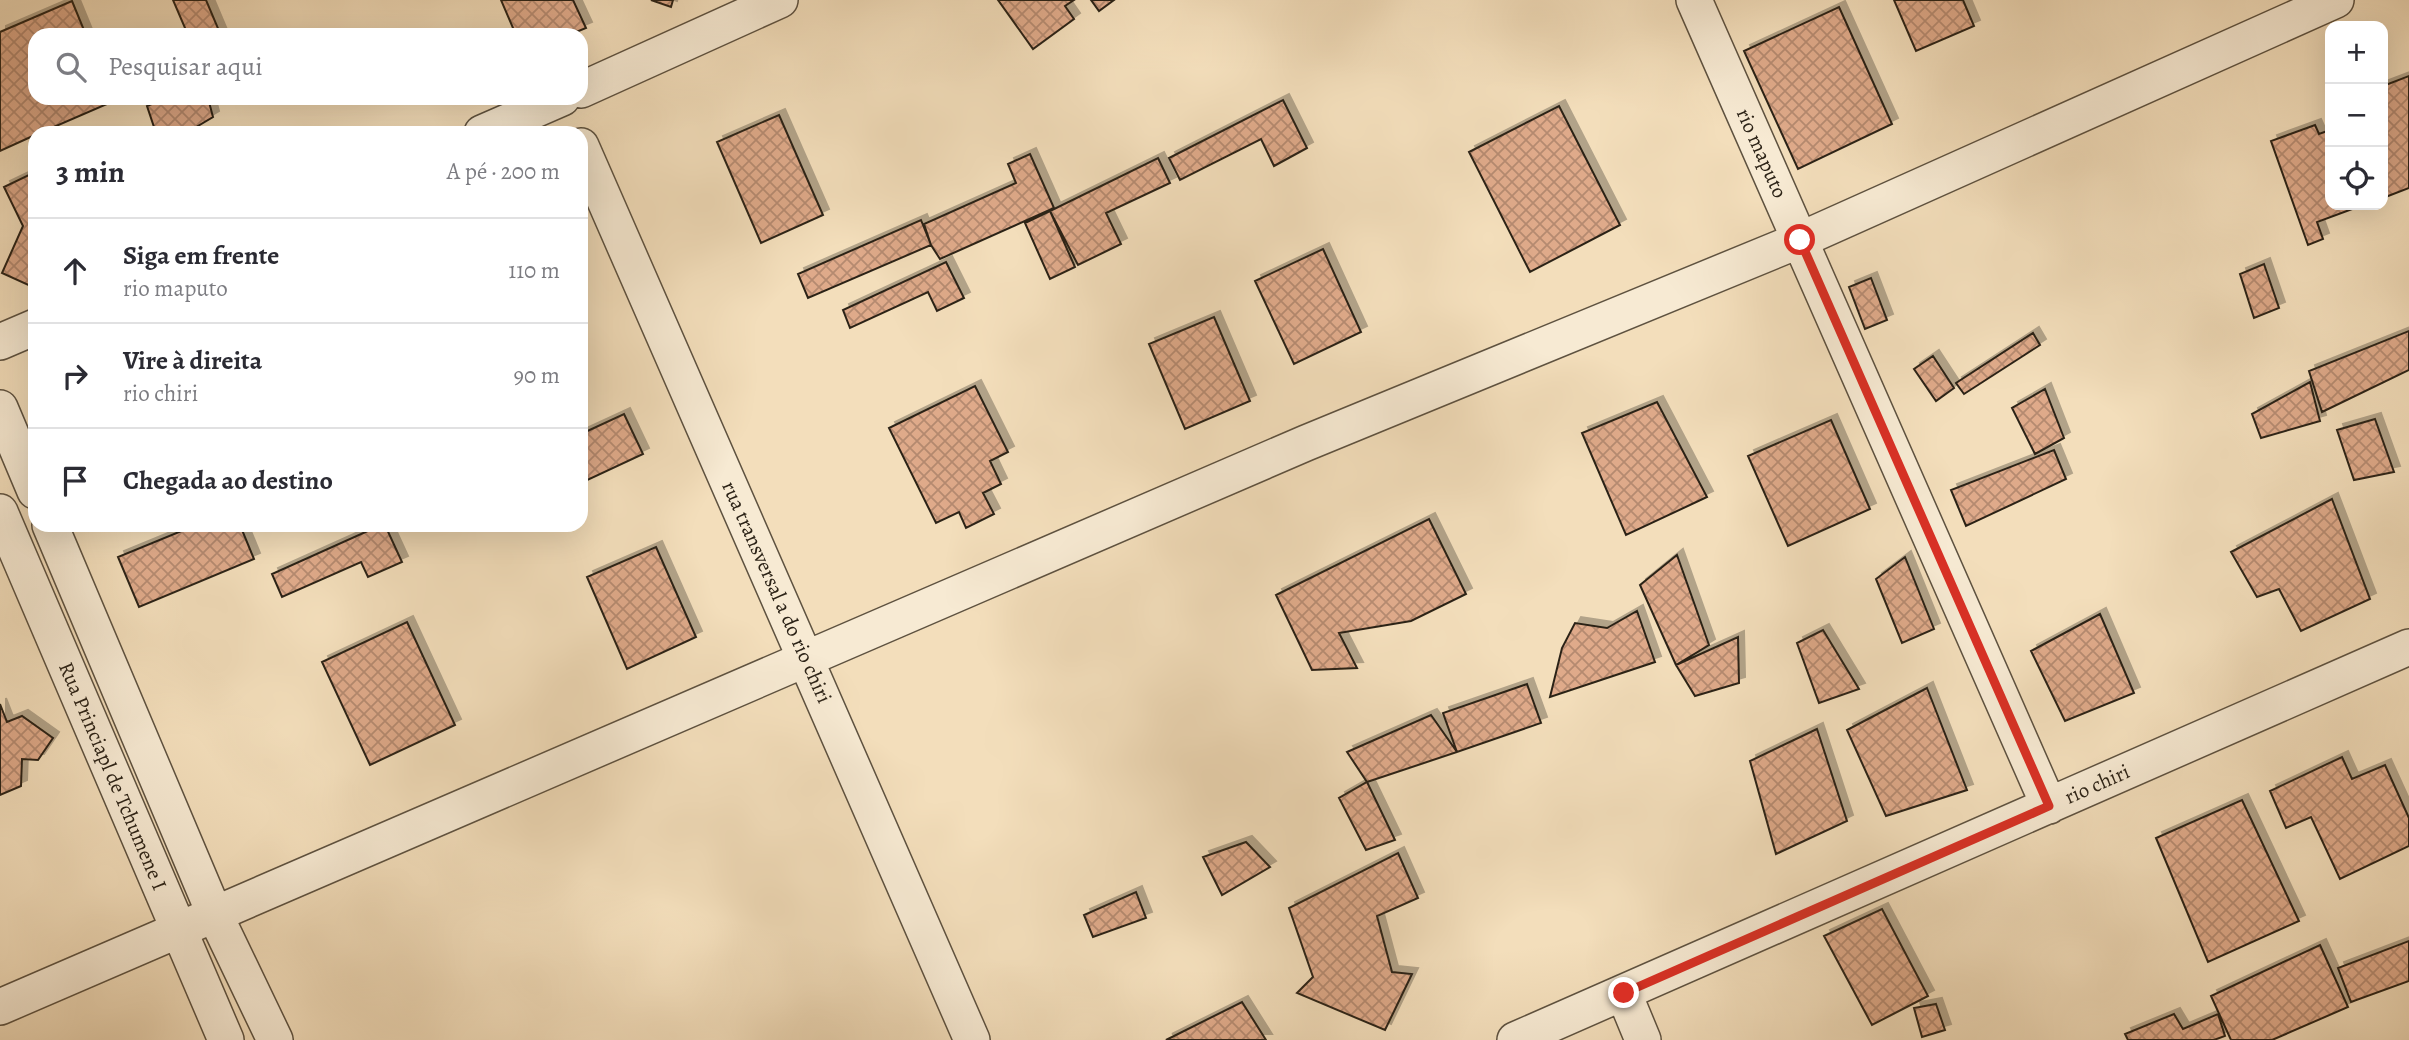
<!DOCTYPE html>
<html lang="pt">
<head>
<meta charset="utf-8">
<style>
	body { margin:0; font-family:Alegreya,serif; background:#f7f7f7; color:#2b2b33 }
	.controls { position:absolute; right:21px; top:21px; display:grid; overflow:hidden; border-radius:14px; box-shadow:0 7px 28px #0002 }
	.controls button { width:63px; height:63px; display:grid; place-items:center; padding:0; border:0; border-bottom:2px solid #e1e1e2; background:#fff; color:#2b2b33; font:35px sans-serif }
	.stop { position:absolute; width:21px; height:21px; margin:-16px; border:5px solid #d93025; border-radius:50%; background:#fff }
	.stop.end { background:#d93025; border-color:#fff; box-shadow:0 2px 7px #0008 }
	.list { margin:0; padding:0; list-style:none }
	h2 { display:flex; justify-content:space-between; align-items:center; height:91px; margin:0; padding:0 28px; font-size:30px }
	h2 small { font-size:23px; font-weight:400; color:#7c7c81 }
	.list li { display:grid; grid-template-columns:46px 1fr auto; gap:21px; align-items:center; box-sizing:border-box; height:105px; padding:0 28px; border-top:2px solid #e1e1e2 }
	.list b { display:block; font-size:26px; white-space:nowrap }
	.list p { margin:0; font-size:23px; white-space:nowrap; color:#7c7c81 }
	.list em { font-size:23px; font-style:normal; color:#7c7c81 }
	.icon { flex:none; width:38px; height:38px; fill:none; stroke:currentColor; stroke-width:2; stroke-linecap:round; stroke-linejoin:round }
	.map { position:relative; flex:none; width:2409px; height:1040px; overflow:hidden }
	.search { position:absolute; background:#fff; box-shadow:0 7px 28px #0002; left:28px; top:28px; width:560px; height:77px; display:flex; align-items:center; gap:18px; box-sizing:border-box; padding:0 24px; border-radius:21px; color:#7c7c81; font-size:26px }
	.panel { position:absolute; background:#fff; box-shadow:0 7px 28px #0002; left:28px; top:126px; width:560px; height:406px; border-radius:21px }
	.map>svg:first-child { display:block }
	.building { fill:url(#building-cross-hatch); stroke:#2c2317; stroke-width:2; filter:url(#shadow) }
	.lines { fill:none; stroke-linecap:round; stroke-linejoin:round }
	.minor-casing { stroke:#5e5240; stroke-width:38 }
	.minor { stroke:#f7ead3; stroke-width:35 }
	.route { stroke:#d93025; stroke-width:9 }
	.labels { text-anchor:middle; stroke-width:5; stroke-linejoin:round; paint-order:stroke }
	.street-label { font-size:21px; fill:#2c2317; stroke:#f7ead3 }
</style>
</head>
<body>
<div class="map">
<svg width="2409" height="1040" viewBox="0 0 2409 1040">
	<defs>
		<pattern id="building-cross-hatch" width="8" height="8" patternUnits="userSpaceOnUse" patternTransform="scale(1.75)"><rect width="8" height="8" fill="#dfaa8a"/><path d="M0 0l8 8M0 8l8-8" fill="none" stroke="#b58a70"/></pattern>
		<filter id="shadow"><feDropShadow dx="6" dy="-6" stdDeviation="0" flood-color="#0004"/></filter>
	</defs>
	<rect width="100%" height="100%" fill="#f3debb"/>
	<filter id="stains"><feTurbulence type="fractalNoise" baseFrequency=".00286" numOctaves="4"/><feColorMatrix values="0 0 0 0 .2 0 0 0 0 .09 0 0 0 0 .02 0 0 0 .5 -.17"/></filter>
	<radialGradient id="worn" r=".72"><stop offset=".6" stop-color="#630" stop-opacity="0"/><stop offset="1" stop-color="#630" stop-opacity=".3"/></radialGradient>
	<path class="building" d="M 173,0 L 206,0 L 220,33 L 188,35 Z
		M 501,0 L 573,0 L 586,28 L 569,35 L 516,35 Z
		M 651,0 L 673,0 L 671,7 Z
		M 998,0 L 1074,0 L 1065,6 L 1074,19 L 1033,49 Z
		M 1091,0 L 1114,0 L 1099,11 Z
		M 1894,0 L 1963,0 L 1974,26 L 1916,51 Z
		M 72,1 L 86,35 L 35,35 L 35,98 L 113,98 L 114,101 L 40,133 L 35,133 L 35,135 L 0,151 L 0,32 Z
		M 1839,7 L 1892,124 L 1798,169 L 1744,51 Z
		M 2409,76 L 2409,188 L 2383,198 L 2383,86 Z
		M 166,98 L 208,98 L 213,117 L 186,133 L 156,133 L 147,106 Z
		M 1283,100 L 1307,148 L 1274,166 L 1261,139 L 1180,180 L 1169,158 Z
		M 1559,106 L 1620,225 L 1530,272 L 1469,152 Z
		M 779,115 L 823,215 L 761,243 L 717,142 Z
		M 2315,125 L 2319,134 L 2330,130 L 2330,205 L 2363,205 L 2317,222 L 2323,239 L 2308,245 L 2271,141 Z
		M 1030,154 L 1054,208 L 940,259 L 931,245 L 924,224 L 1016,183 L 1008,164 Z
		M 1158,158 L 1170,183 L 1106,213 L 1121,244 L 1078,265 L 1050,211 Z
		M 35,172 L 35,288 L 2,273 L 23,226 L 4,187 Z
		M 1050,211 L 1075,267 L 1050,279 L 1025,223 Z
		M 921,220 L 931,245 L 808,298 L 798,274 Z
		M 1323,249 L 1361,332 L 1294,364 L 1255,281 Z
		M 946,262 L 964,298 L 937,311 L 928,292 L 850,328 L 843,310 Z
		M 2264,264 L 2279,308 L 2254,318 L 2240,274 Z
		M 1871,278 L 1887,320 L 1865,329 L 1849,287 Z
		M 1214,317 L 1250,401 L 1185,429 L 1149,344 Z
		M 2409,331 L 2409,370 L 2322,412 L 2309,371 Z
		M 2033,333 L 2040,345 L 1964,394 L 1956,383 Z
		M 1933,356 L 1954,388 L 1936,401 L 1914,369 Z
		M 2310,382 L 2320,421 L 2261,438 L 2252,414 Z
		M 975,386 L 1008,452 L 990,461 L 1001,484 L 983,493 L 994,514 L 966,528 L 959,512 L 936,523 L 889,428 Z
		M 2045,389 L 2064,438 L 2035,454 L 2012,408 Z
		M 1657,402 L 1707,497 L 1626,535 L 1582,433 Z
		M 624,414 L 643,454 L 581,483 L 581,434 Z
		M 2375,419 L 2394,472 L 2354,480 L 2337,430 Z
		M 1831,420 L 1870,509 L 1788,546 L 1748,456 Z
		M 2054,450 L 2066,479 L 1966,526 L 1951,490 Z
		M 2332,499 L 2370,599 L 2301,631 L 2279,589 L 2257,597 L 2231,552 Z
		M 1429,519 L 1466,594 L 1411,621 L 1339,633 L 1357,668 L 1312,670 L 1276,595 Z
		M 196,525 L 240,525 L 254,559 L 139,607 L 118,557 Z
		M 381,525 L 385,525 L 402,562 L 368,577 L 361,562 L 282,597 L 272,574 Z
		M 656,547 L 696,637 L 627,669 L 587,577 Z
		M 1677,555 L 1709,645 L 1676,665 L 1640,585 Z
		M 1905,557 L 1934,629 L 1902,643 L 1876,579 Z
		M 1637,611 L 1655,662 L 1550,697 L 1562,648 L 1575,623 L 1607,628 Z
		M 2100,614 L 2134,693 L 2065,721 L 2031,651 Z
		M 407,622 L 455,725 L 370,765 L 322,662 Z
		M 1823,630 L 1859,689 L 1819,703 L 1797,643 Z
		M 1738,637 L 1739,683 L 1695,696 L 1676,665 Z
		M 1527,684 L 1541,723 L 1457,752 L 1443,713 Z
		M 1927,688 L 1967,790 L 1886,816 L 1847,730 Z
		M 0,704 L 7,722 L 22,716 L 53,738 L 38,760 L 22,759 L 21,786 L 0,795 Z
		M 1431,715 L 1457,752 L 1367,782 L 1347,752 Z
		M 1817,729 L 1847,821 L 1776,854 L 1750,761 Z
		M 2342,757 L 2352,779 L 2385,765 L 2409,818 L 2409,846 L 2340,879 L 2311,817 L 2286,828 L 2270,791 Z
		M 1367,782 L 1395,840 L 1366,850 L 1339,798 Z
		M 2242,800 L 2299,921 L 2208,962 L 2156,838 Z
		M 1246,842 L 1270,867 L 1222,895 L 1203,857 Z
		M 1398,853 L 1418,898 L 1377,916 L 1392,972 L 1412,974 L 1385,1030 L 1297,993 L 1313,977 L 1289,908 Z
		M 1136,892 L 1146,918 L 1093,937 L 1084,915 Z
		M 1882,909 L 1928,996 L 1872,1025 L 1824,936 Z
		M 2409,941 L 2409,981 L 2351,1002 L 2338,968 Z
		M 2320,945 L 2348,1007 L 2272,1040 L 2231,1040 L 2211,996 Z
		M 1242,1002 L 1266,1040 L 1166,1040 Z
		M 1936,1004 L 1945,1030 L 1922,1037 L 1914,1008 Z
		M 2174,1014 L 2183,1029 L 2218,1014 L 2225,1036 L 2214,1040 L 2128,1040 L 2125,1034 Z"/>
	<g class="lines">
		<defs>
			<path id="minor" d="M 1694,0 L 2049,806
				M 581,90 L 780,0
				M 482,133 L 562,98
				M 581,146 L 972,1040
				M 0,342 L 35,327
				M 0,408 L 35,491
				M 0,512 L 226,1040
				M 50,525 L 215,915 L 275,1040
				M 1624,994 L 1643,1040
				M 0,1007 L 1306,443 L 1800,240 L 2336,0
				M 1515,1040 L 2409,647"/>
		</defs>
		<use href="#minor" class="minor-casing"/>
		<use href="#minor" class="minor"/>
	</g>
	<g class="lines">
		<path class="route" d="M 1624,993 L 2049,806 L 1800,240"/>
	</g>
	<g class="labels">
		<g class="street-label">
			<text transform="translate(1762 153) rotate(66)" y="7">rio maputo</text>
			<text transform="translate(777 592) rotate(66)" y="7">rua transversal a do rio chiri</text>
			<text transform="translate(113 776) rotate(67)" y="7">Rua Princiapl de Tchumene I</text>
			<text transform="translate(2097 784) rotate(-24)" y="7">rio chiri</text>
		</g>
	</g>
	<rect width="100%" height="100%" filter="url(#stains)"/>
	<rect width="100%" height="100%" fill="url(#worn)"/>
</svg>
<div class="controls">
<button>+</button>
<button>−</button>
<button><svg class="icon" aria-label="locate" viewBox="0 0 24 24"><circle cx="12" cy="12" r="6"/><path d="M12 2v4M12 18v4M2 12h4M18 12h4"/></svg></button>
</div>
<div class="stop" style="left:1800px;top:240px"></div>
<div class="stop end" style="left:1624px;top:993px"></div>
<div class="search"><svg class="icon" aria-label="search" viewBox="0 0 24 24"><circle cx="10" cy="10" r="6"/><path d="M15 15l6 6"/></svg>Pesquisar aqui</div>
<section class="panel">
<h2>3 min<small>A pé · 200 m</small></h2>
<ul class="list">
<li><svg class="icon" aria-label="ahead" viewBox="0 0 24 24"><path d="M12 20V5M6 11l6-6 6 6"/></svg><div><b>Siga em frente</b><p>rio maputo</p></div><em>110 m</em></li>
<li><svg class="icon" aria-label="right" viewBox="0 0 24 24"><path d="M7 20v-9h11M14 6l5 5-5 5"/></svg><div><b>Vire à direita</b><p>rio chiri</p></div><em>90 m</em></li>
<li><svg class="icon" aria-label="arrive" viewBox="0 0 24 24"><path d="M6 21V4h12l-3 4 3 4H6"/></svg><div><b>Chegada ao destino</b></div></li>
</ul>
</section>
</div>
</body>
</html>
